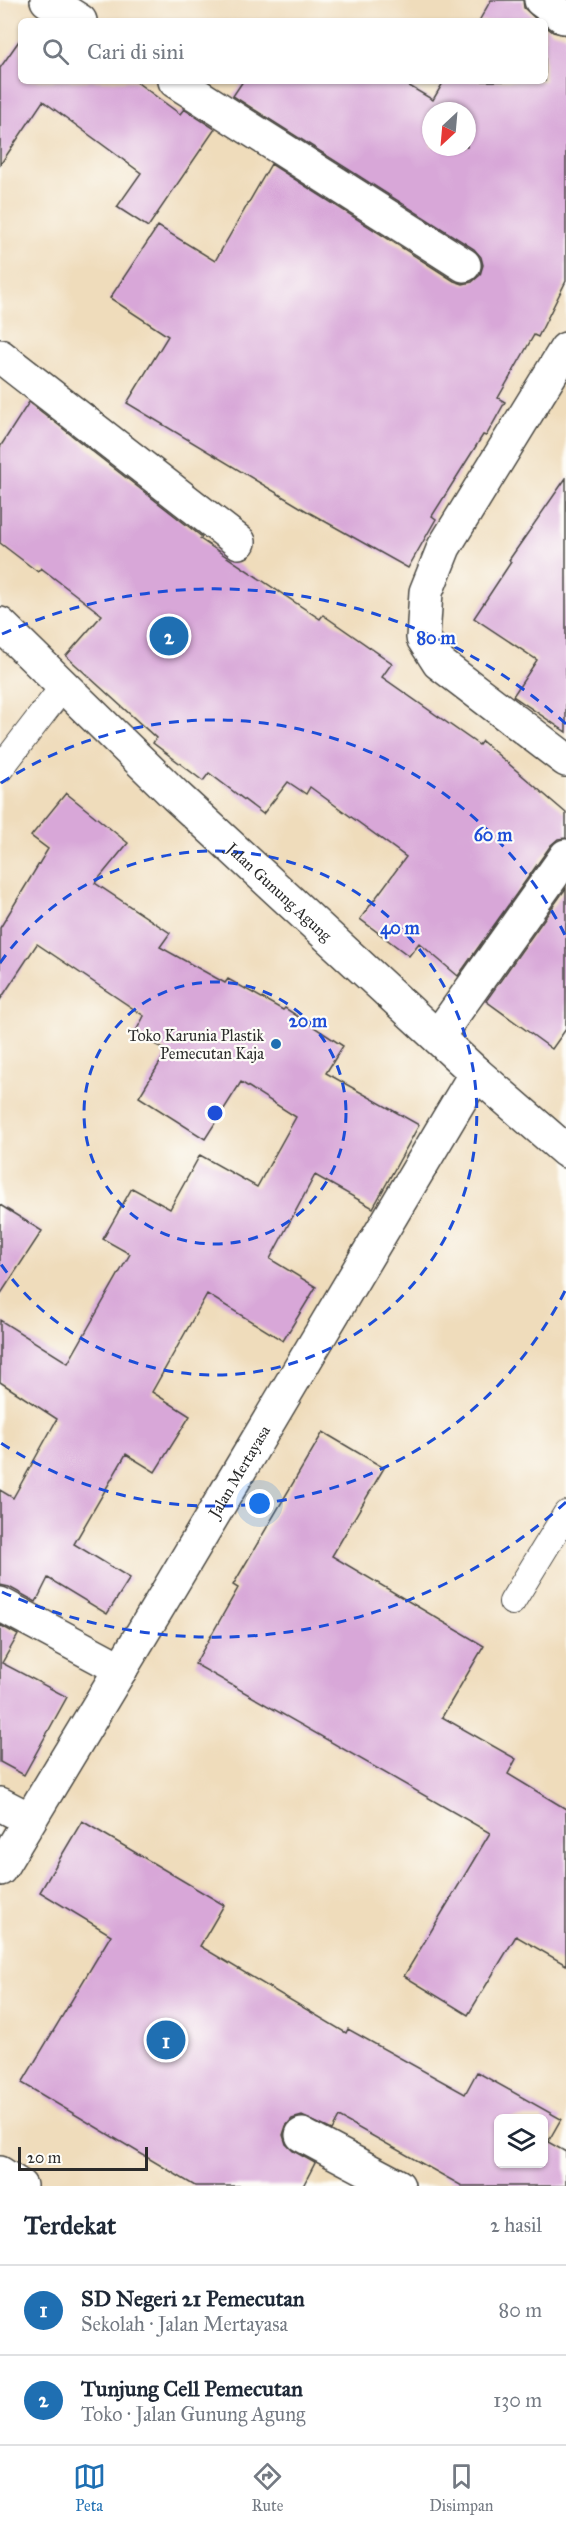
<!DOCTYPE html>
<html lang="id">
<head>
<meta charset="utf-8">
<style>
	body { margin:0; font-family:"IM FELL Great Primer",serif; background:#f6f6f7; color:#1f2937 }
	.controls { position:absolute; right:18px; bottom:18px; display:grid; overflow:hidden; border-radius:9px; box-shadow:0 2px 4px #0004 }
	.controls button { width:54px; height:54px; display:grid; place-items:center; padding:0; border:0; border-bottom:2px solid #e0e1e3; background:#fff; color:#1f2937; font:30px sans-serif }
	.compass { position:absolute; left:422px; top:102px; width:54px; height:54px; border-radius:50%; background:#fff; box-shadow:0 2px 4px #0004; rotate:206deg }
	.scale { position:absolute; left:18px; bottom:15px; width:130px; box-sizing:border-box; padding-left:6px; border:3px solid #2b2b2b; border-top:0; font-size:16px; line-height:21px; white-space:nowrap; color:#2b2b2b; -webkit-text-stroke:4px #fdfcf7; paint-order:stroke }
	.you { position:absolute; left:260px; top:1504px; width:21px; height:21px; margin:-15px; border:4px solid #fff; border-radius:50%; background:#1a73e8; box-shadow:0 0 0 9px #1a73e833 }
	.badge { display:grid; place-items:center; width:39px; height:39px; border-radius:50%; background:#1f6fb2; color:#fff; font-size:20px; font-weight:700 }
	.pin { position:absolute; translate:-50% -50%; border:3px solid #fff; box-shadow:0 2px 6px #0006 }
	.list { margin:0; padding:0; list-style:none }
	h2 { display:flex; justify-content:space-between; align-items:center; height:78px; margin:0; padding:0 24px; font-size:26px }
	h2 small { font-size:20px; font-weight:400; color:#747a83 }
	.list li { display:grid; grid-template-columns:39px 1fr auto; gap:18px; align-items:center; box-sizing:border-box; height:90px; padding:0 24px; border-top:2px solid #e0e1e3 }
	.list b { display:block; font-size:22px; white-space:nowrap }
	.list p { margin:0; font-size:20px; white-space:nowrap; color:#747a83 }
	.list em { font-size:20px; font-style:normal; color:#747a83 }
	.icon { flex:none; width:33px; height:33px; fill:none; stroke:currentColor; stroke-width:2; stroke-linecap:round; stroke-linejoin:round }
	.map { position:relative; flex:none; width:566px; height:2186px; overflow:hidden }
	.search { position:absolute; background:#fff; box-shadow:0 2px 4px #0004; left:18px; right:18px; top:18px; height:66px; display:flex; align-items:center; gap:15px; box-sizing:border-box; padding:0 21px; border-radius:9px; color:#747a83; font-size:22px }
	.sheet { height:258px; background:#fff }
	nav { display:flex; justify-content:space-around; align-items:center; box-sizing:border-box; height:84px; border-top:2px solid #e0e1e3; background:#fff; font-size:16px; color:#747a83 }
	nav a { display:grid; justify-items:center; gap:3px }
	nav .on { color:#1f6fb2 }
	.map>svg:first-child { display:block }
	.building { fill:#d8a7d8; fill-rule:evenodd }
	.lines { fill:none; stroke-linecap:round; stroke-linejoin:round }
	.service-casing { stroke:#484641; stroke-width:28 }
	.minor-casing { stroke:#484641; stroke-width:36 }
	.secondary-casing { stroke:#484641; stroke-width:36 }
	.service { stroke:#fff; stroke-width:26 }
	.minor { stroke:#fff; stroke-width:33 }
	.secondary { stroke:#fff; stroke-width:33 }
	.ring { fill:none; stroke:#1d4ed8; stroke-width:3; stroke-dasharray:10 8 }
	.poi-dot { fill:#1f6fb2; stroke:#fdfcf7; stroke-width:2 }
	.labels { text-anchor:middle; stroke-width:4.5; stroke-linejoin:round; paint-order:stroke }
	.street-label { font-size:16px; fill:#2b2b2b; stroke:#fdfcf7 }
	.poi-label { font-size:16px; fill:#2b2b2b; stroke:#fdfcf7; text-anchor:end }
	.centre { fill:#1d4ed8; stroke:#fdfcf7; stroke-width:3 }
	.ring-label { font-size:18px; text-anchor:middle; font-weight:bold; fill:#1d4ed8; stroke:#fdfcf7; stroke-width:4.5; stroke-linejoin:round; paint-order:stroke }
</style>
</head>
<body>
<div class="map">
<svg width="566" height="2186" viewBox="0 0 566 2186">
	<rect width="100%" height="100%" fill="#fdfcf7"/>
	<filter id="ink" filterUnits="userSpaceOnUse"><feTurbulence type="fractalNoise" baseFrequency=".0167" numOctaves="2"/><feDisplacementMap in="SourceGraphic" scale="12" xChannelSelector="R" yChannelSelector="G"/><feConvolveMatrix kernelMatrix="1 2 1 2 8 2 1 2 1" color-interpolation-filters="sRGB"/></filter>
	<filter id="wash" filterUnits="userSpaceOnUse"><feTurbulence type="fractalNoise" baseFrequency=".008" numOctaves="4" result="noise"/><feDisplacementMap in="SourceGraphic" scale="24" xChannelSelector="R" yChannelSelector="G"/><feGaussianBlur stdDeviation="1.35" result="paint"/><feColorMatrix in="noise" values="0 0 0 0 0 0 0 0 0 0 0 0 0 0 0 0 0 1.4 0 .05"/><feComposite in="paint" operator="in"/></filter>
	<g filter="url(#wash)">
		<rect width="100%" height="100%" fill="#efdcbb"/>
		<g id="blocks">
			<path class="building" d="M 491,0 L 523,0 L 524,8 L 538,21 L 479,21 Z
				M 545,26 L 553,32 L 566,35 L 566,281 L 538,337 L 534,335 L 498,398 L 505,402 L 486,436 L 483,435 L 432,516 L 436,519 L 408,568 L 310,513 L 127,403 L 168,336 L 110,298 L 158,226 L 215,261 L 271,164 L 454,281 L 463,284 L 472,282 L 480,275 L 483,265 L 481,257 L 474,249 L 233,96 L 243,81 L 401,81 L 433,100 L 444,81 L 545,81 ZM 431,111 L 467,111 L 467,147 L 431,147 Z
				M 21,38 L 21,81 L 135,81 L 180,114 L 184,109 L 215,129 L 148,227 L 117,207 L 141,173 L 43,101 L 0,165 L 0,68 Z
				M 29,402 L 202,537 L 200,539 L 320,619 L 323,615 L 392,663 L 382,677 L 479,745 L 482,741 L 566,813 L 566,838 L 558,839 L 551,845 L 458,976 L 419,943 L 409,956 L 360,919 L 406,857 L 310,787 L 306,794 L 288,782 L 263,814 L 209,773 L 203,781 L 153,743 L 156,738 L 66,656 L 102,615 L 41,568 L 38,572 L 0,543 L 0,447 Z
				M 566,478 L 566,732 L 513,696 L 537,660 L 474,618 L 511,562 L 509,560 Z
				M 66,793 L 128,843 L 95,883 L 170,933 L 160,947 L 225,983 L 228,979 L 283,1010 L 285,1008 L 343,1046 L 326,1073 L 419,1125 L 373,1208 L 315,1175 L 270,1259 L 316,1287 L 283,1341 L 207,1294 L 152,1392 L 190,1416 L 155,1472 L 126,1454 L 74,1544 L 130,1578 L 107,1614 L 48,1578 L 36,1602 L 9,1587 L 0,1585 L 0,1490 L 13,1498 L 57,1419 L 0,1382 L 0,1320 L 68,1363 L 130,1254 L 103,1239 L 132,1188 L 170,1209 L 200,1155 L 257,1187 L 296,1117 L 241,1082 L 205,1139 L 139,1097 L 167,1051 L 135,1033 L 144,1016 L 37,944 L 0,1000 L 0,928 L 48,849 L 31,836 Z
				M 566,888 L 566,1029 L 552,1049 L 486,1001 Z
				M 0,1205 L 42,1231 L 0,1295 Z
				M 323,1432 L 384,1468 L 332,1556 L 484,1646 L 442,1717 L 516,1759 L 508,1774 L 566,1809 L 566,1965 L 516,1936 L 468,2015 L 404,1976 L 490,1833 L 195,1664 L 238,1588 L 233,1585 Z
				M 0,1625 L 18,1635 L 2,1663 L 67,1697 L 24,1775 L 0,1762 Z
				M 82,1821 L 224,1905 L 200,1946 L 346,2033 L 348,2029 L 465,2094 L 477,2072 L 561,2119 L 548,2142 L 566,2152 L 566,2186 L 462,2186 L 339,2117 L 332,2130 L 302,2116 L 292,2119 L 286,2126 L 283,2135 L 286,2144 L 293,2151 L 315,2163 L 303,2186 L 195,2186 L 22,2083 L 111,1935 L 40,1892 ZM 498,2118 L 543,2118 L 543,2163 L 498,2163 Z"/>
		</g>
	</g>
	<g filter="url(#ink)">
		<use href="#blocks" fill-opacity="0" stroke="#484641" stroke-width="1.5"/>
		<g class="lines">
			<defs>
				<path id="service" d="M 0,769 L 63,687
					M 512,1602 L 566,1514"/>
				<g id="minor">
					<path d="M 47,0 L 80,21"/>
					<path d="M 541,0 L 564,17"/>
					<path d="M 175,81 L 464,265"/>
					<path d="M 566,349 L 444,547 L 426,592 L 423,638 L 439,663 L 566,760"/>
					<path d="M 0,356 L 239,542"/>
					<path d="M 438,1036 L 566,856"/>
					<path d="M 0,1604 L 121,1669"/>
					<path d="M 0,1804 L 29,1819"/>
					<path id="s1" d="M 0,1869 L 166,1594 L 476,1073"/>
					<path d="M 302,2135 L 398,2186"/>
					<path d="M 0,2173 L 20,2186"/>
				</g>
				<g id="secondary">
					<path id="s2" d="M 0,624 L 175,795 L 476,1073 L 566,1151"/>
				</g>
			</defs>
			<use href="#service" class="service-casing"/>
			<use href="#minor" class="minor-casing"/>
			<use href="#secondary" class="secondary-casing"/>
			<use href="#service" class="service"/>
			<use href="#minor" class="minor"/>
			<use href="#secondary" class="secondary"/>
		</g>
	</g>
	<g class="ring">
		<circle cx="215" cy="1113" r="131"/>
		<path d="M0 963A262 262 0 1 1 0 1263"/>
		<path d="M565 1291A393 393 0 0 1 1 1443M1 783A393 393 0 0 1 565 935"/>
		<path d="M566 1502A524 524 0 0 1 2 1592M2 634A524 524 0 0 1 566 724"/>
	</g>
	<circle class="poi-dot" cx="276" cy="1044" r="6"/>
	<g class="labels">
		<g class="street-label">
			<text dy="6" stroke="none"><textPath href="#s2" startOffset="387">Jalan Gunung Agung</textPath></text>
			<text dy="6" stroke="none"><textPath href="#s1" startOffset="464">Jalan Mertayasa</textPath></text>
		</g>
		<g class="poi-label">
			<text x="264" y="1041">Toko Karunia Plastik<tspan x="264" dy="18">Pemecutan Kaja</tspan></text>
		</g>
	</g>
	<circle cx="215" cy="1113" r="9" class="centre"/>
	<g class="ring-label">
		<text x="436" y="644">80 m</text>
		<text x="493" y="841">60 m</text>
		<text x="400" y="934">40 m</text>
		<text x="308" y="1027">20 m</text>
	</g>
</svg>
<div class="controls">
<button><svg class="icon" aria-label="layers" viewBox="0 0 24 24"><path d="M12 4l9 5-9 5-9-5zM3 14l9 5 9-5"/></svg></button>
</div>
<svg class="compass" viewBox="-18 -18 36 36"><path d="M0-13l5 13h-10z" fill="#e53935"/><path d="M0 13l5-13h-10z" fill="#747a83"/></svg>
<div class="scale">20 m</div>
<div class="you"></div>
<div class="pin badge" style="left:166px;top:2040px">1</div>
<div class="pin badge" style="left:169px;top:636px">2</div>
<div class="search"><svg class="icon" aria-label="search" viewBox="0 0 24 24"><circle cx="10" cy="10" r="6"/><path d="M15 15l6 6"/></svg>Cari di sini</div>
</div>
<section class="sheet">
<h2>Terdekat<small>2 hasil</small></h2>
<ul class="list">
<li><span class="badge">1</span><div><b>SD Negeri 21 Pemecutan</b><p>Sekolah · Jalan Mertayasa</p></div><em>80 m</em></li>
<li><span class="badge">2</span><div><b>Tunjung Cell Pemecutan</b><p>Toko · Jalan Gunung Agung</p></div><em>130 m</em></li>
</ul>
</section>
<nav>
<a class="on"><svg class="icon" aria-label="map" viewBox="0 0 24 24"><path d="M3 6l6-2 6 2 6-2v14l-6 2-6-2-6 2zM9 4v14M15 6v14"/></svg>Peta</a>
<a><svg class="icon" aria-label="directions" viewBox="0 0 24 24"><path d="M12 3l9 9-9 9-9-9zM9 14v-3h6M13 9l2 2-2 2"/></svg>Rute</a>
<a><svg class="icon" aria-label="saved" viewBox="0 0 24 24"><path d="M7 4h10v16l-5-4-5 4z"/></svg>Disimpan</a>
</nav>
</body>
</html>
